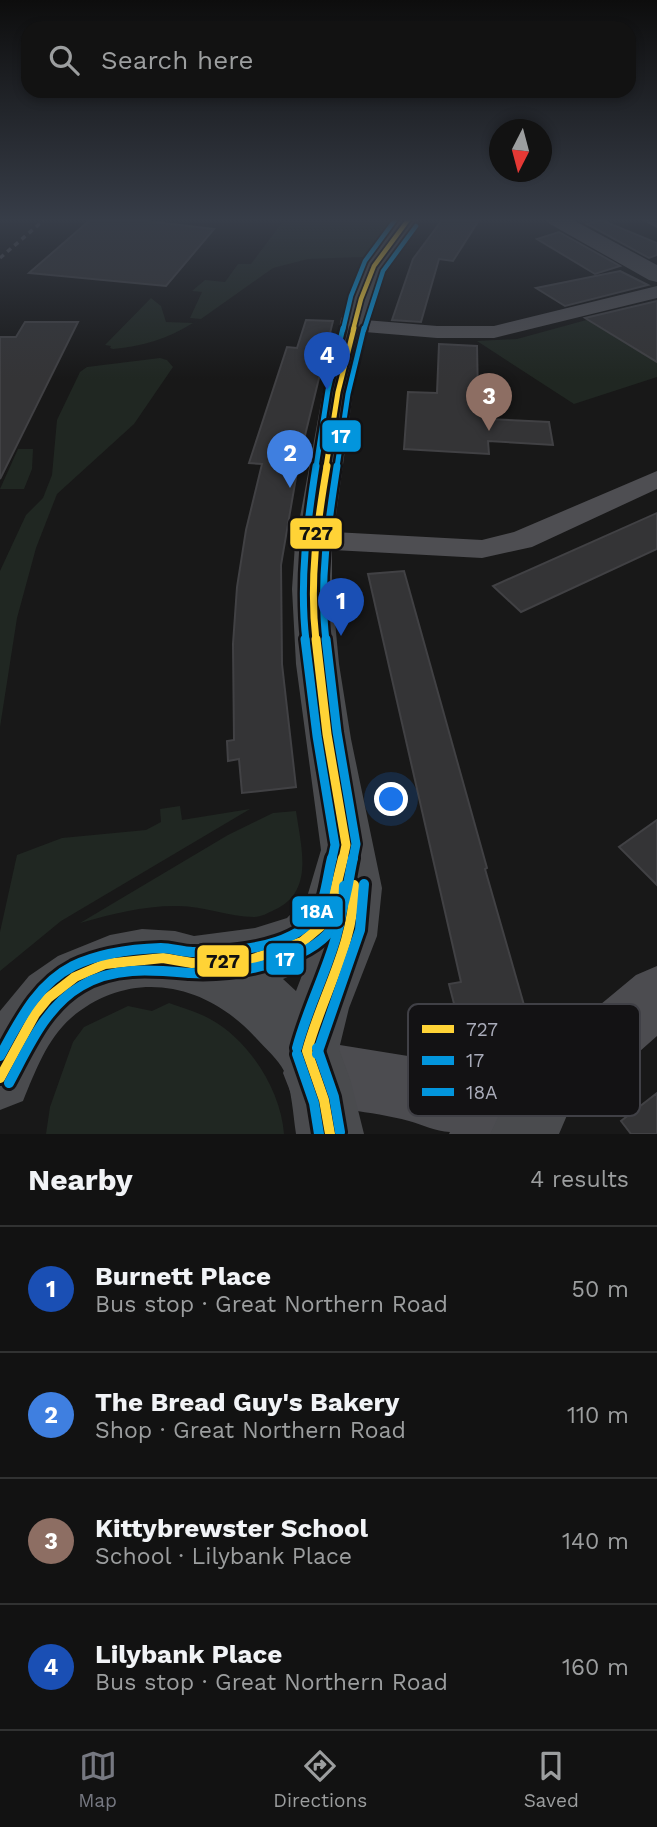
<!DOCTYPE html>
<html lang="en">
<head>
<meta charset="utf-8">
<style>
	body { margin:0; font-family:"Work Sans",sans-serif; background:#1b1b1b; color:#f1f3f6 }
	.compass { position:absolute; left:489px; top:119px; width:63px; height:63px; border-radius:50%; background:#121212; box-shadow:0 4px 10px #0003; rotate:186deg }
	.you { position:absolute; left:392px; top:800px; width:24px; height:24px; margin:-18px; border:5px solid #fff; border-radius:50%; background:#1a73e8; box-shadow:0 0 0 10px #1a73e833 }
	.badge { display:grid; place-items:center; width:46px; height:46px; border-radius:50%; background:#767881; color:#fff; font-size:23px; font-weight:700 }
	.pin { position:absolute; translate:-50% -58px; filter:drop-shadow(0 2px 4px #0008) }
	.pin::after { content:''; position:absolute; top:37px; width:24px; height:21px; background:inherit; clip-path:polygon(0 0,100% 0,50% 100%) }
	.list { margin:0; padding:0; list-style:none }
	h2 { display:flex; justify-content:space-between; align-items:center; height:91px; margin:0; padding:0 28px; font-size:30px }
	h2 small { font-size:23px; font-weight:400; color:#9c9e9f }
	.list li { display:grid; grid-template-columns:46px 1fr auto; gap:21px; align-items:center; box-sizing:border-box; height:126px; padding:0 28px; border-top:2px solid #313232 }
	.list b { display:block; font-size:26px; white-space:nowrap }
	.list p { margin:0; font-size:23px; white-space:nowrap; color:#9c9e9f }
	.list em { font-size:23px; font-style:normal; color:#9c9e9f }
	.icon { flex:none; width:38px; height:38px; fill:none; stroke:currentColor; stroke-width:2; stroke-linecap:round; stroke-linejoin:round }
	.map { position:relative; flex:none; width:657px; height:1134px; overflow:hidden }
	.search { position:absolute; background:#121212; box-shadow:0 4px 10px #0003; left:21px; right:21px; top:21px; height:77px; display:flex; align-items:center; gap:18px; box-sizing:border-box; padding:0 24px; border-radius:21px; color:#9c9e9f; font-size:26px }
	.sheet { height:595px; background:#121212 }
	nav { display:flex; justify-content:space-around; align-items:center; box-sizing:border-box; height:98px; border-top:2px solid #313232; background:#121212; font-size:19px; color:#9c9e9f }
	nav a { display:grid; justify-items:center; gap:4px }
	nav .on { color:#767881 }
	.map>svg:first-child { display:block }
	.green { fill:#202722 }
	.building { fill:#343436; stroke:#414144; stroke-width:2 }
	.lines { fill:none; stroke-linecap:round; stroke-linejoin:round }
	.street { fill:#4e4e52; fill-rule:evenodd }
	.secondary { fill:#4c4c50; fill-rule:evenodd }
	.primary { fill:#4a4b4e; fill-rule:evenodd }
	.rail { stroke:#4d4e52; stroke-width:3.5; stroke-dasharray:5 4.5; stroke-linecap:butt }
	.bus-1-far4-casing { stroke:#131214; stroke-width:8 }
	.bus-1-far3-casing { stroke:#131214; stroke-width:10 }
	.bus-1-far2-casing { stroke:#131214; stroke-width:12 }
	.bus-1-far1-casing { stroke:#131214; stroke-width:14 }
	.bus-1-casing { stroke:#131214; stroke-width:16 }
	.bus-2-far4-casing { stroke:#131214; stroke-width:8 }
	.bus-2-far3-casing { stroke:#131214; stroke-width:10 }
	.bus-2-far2-casing { stroke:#131214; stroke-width:12 }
	.bus-2-far1-casing { stroke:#131214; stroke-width:14 }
	.bus-2-casing { stroke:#131214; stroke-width:16 }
	.bus-3-far4-casing { stroke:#131214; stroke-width:8 }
	.bus-3-far3-casing { stroke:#131214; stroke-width:10 }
	.bus-3-far2-casing { stroke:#131214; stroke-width:12 }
	.bus-3-far1-casing { stroke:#131214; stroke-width:14 }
	.bus-3-casing { stroke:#131214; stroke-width:16 }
	.bus-1-far4 { stroke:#ffd336; stroke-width:4.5 }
	.bus-1-far3 { stroke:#ffd336; stroke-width:5 }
	.bus-1-far2 { stroke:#ffd336; stroke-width:7 }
	.bus-1-far1 { stroke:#ffd336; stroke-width:9 }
	.bus-1 { stroke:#ffd336; stroke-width:10 }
	.bus-2-far4 { stroke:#0295dd; stroke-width:4.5 }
	.bus-2-far3 { stroke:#0295dd; stroke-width:5 }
	.bus-2-far2 { stroke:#0295dd; stroke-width:7 }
	.bus-2-far1 { stroke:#0295dd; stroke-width:9 }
	.bus-2 { stroke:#0295dd; stroke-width:10 }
	.bus-3-far4 { stroke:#0295dd; stroke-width:4.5 }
	.bus-3-far3 { stroke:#0295dd; stroke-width:5 }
	.bus-3-far2 { stroke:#0295dd; stroke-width:7 }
	.bus-3-far1 { stroke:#0295dd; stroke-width:9 }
	.bus-3 { stroke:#0295dd; stroke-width:10 }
	.key { fill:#131214; stroke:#404046; stroke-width:2 }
	.key-label { font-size:19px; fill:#a9abb9 }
	.line-badge { stroke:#131214; stroke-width:2.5 }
	.badge-label { font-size:19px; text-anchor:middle; font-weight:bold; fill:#fff }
	.pale-badge-label { font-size:19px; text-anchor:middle; font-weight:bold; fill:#111 }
</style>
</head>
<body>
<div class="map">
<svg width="657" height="1134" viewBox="0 0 657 1134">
	<rect width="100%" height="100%" fill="#181818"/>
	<path class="green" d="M 284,220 L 393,220 L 363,257 L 308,259 L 273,268 L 201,319 L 190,318 L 202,292 L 192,291 L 205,280 L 225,282 L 238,264 L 251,264 Z
		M 151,298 L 161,306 L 166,322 L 193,323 C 167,339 143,346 113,349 L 110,348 L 111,346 L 105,345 Z
		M 601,316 L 657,350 L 657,377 L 574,404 L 477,341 L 517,339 Z
		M 160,358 L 167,360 L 173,367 L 134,424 L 57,494 L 36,548 L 17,618 L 0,727 L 0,571 L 26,515 L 43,498 L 52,475 L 57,420 L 80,372 L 87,367 Z
		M 18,449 L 33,449 L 32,469 L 24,489 L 0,489 Z
		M 180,806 L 182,820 L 250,809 L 61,921 L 0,971 L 0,932 L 17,855 L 62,838 L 146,830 L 161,822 L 160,809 Z
		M 296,811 C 301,847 315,892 274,910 C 268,913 261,917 254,917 C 228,917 202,905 175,906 C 142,906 112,914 80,923 L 228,835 L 273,813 Z
		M 169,1003 C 183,1008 198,1012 210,1019 C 249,1040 281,1090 284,1134 L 46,1134 L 50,1107 L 73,1042 L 84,1027 L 128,1006 L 152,1011 Z"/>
	<path class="building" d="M 90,220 L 139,220 L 214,229 L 166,286 L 29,273 Z
		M 442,220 L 479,220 L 453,261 L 439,259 L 421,322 L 392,320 L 413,259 Z
		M 601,220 L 657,243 L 657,255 L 649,258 L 587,224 Z
		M 559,232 L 620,266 L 595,274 L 537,239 Z
		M 620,271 L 648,285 L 565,306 L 536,288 Z
		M 657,301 L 657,362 L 585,318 Z
		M 306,320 L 333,321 L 299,460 L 281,565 L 282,664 L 296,787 L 242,793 L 239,759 L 228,761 L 227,741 L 234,740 L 233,644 L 237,587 L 246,530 L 262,464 L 249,463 L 287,347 L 297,348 Z
		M 25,322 L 78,322 L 0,479 L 0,337 L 16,337 Z
		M 439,344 L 477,346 L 478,396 L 486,396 L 487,419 L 549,422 L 553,445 L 488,441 L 489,454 L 404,449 L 408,392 L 437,393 Z
		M 657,513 L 657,549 L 521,612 L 493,586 Z
		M 404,571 L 487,868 L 485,869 L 530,1026 L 478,1059 L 466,1051 L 449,984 L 461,982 L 368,574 Z
		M 657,820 L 657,885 L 619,847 Z
		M 657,1093 L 657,1134 L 631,1134 L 621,1121 Z"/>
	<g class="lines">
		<path class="street" d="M 642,220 L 657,220 L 657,228 Z
			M 657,286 L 657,298 L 494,338 L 437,338 L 353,331 L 346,329 L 343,325 L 346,321 L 353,319 L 437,326 L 494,326 Z
			M 657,471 L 657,489 L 532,547 L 482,558 L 315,549 L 305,547 L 301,540 L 305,533 L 315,531 L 482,540 L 514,532 Z"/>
		<path class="secondary" d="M 546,220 L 573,220 L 657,265 L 657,282 L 649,280 L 550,224 Z
			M 657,966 L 657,1036 L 568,1115 L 541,1134 L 449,1134 L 450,1132 C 435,1131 423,1125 409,1121 C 370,1110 330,1111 292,1096 L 283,1073 L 292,1050 L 315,1041 L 408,1056 L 436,1065 L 496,1069 L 530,1063 L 636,975 Z"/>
		<path class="primary" d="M 397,220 L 419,220 L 389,261 L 367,319 L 353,392 L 332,544 L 332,589 L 339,664 L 351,739 L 382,888 L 377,936 L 349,1008 L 339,1049 L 351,1082 L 364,1134 L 296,1134 C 293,1114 292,1090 284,1071 C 278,1059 265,1048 256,1038 C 206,983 131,967 71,1018 C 47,1039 35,1072 23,1101 L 0,1110 L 0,1011 L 29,976 L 58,956 L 110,935 L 142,929 L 175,931 L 194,936 L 255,928 L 287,918 L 307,897 L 321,850 L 296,664 L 292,589 L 295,544 L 323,392 L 341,319 L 366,261 ZM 304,970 L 296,991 L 283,979 Z
			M 545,1060 L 568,1069 L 577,1092 L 559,1134 L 490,1134 L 522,1069 Z"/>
		<path class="rail" d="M 0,258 L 44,220"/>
		<defs>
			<path id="bus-1-far4" d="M 353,330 L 361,299 L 374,266 L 408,220"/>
			<path id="bus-1-far3" d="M 326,467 L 338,392 L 354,328"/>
			<path id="bus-1-far2" d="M 316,641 C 309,581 317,524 327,466"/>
			<path id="bus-1-far1" d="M 316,639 L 327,734 L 346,845 L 343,859"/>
			<path id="bus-1" d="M 307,1051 C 322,995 355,943 354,885
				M 307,1051 L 324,1100 L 330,1134
				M 0,1078 L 35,1014 L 48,998 L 75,977 L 105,964 L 163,958 L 192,963 L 253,959 L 302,942 L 321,926 L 330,911 L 343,858"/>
			<path id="bus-2-far4" d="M 364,330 L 383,271 L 416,226"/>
			<path id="bus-2-far3" d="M 337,467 L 348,394 L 364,328"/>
			<path id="bus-2-far2" d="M 326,641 C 319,582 328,524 337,466"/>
			<path id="bus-2-far1" d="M 326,639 L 337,732 L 356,844 L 353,859"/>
			<path id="bus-2" d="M 297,1054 L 314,1103 L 319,1134
				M 317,1054 L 360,930 L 364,884
				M 9,1083 C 28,1048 45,1007 81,986 C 114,966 153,970 190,973 C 223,975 257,969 289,958 C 310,950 331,937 340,915 C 347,897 349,876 353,858"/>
			<path id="bus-3-far4" d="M 343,330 L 351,296 L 365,261 L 395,220"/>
			<path id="bus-3-far3" d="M 316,467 L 328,390 L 343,328"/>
			<path id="bus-3-far2" d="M 306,641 C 299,581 307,524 316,466"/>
			<path id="bus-3-far1" d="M 305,639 L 317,736 L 335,845 L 332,859"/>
			<path id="bus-3" d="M 297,1048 C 311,994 344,942 344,886
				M 317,1048 L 334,1097 L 340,1132
				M 0,1056 C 19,1022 36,985 73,966 C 100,953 131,949 161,948 C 172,948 182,952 193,952 C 228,953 290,948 313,919 C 326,903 327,877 332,858"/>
		</defs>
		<use href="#bus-1-far4" class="bus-1-far4-casing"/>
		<use href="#bus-1-far3" class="bus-1-far3-casing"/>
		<use href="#bus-1-far2" class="bus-1-far2-casing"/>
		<use href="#bus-1-far1" class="bus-1-far1-casing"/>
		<use href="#bus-1" class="bus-1-casing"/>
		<use href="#bus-2-far4" class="bus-2-far4-casing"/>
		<use href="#bus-2-far3" class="bus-2-far3-casing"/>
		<use href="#bus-2-far2" class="bus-2-far2-casing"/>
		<use href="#bus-2-far1" class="bus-2-far1-casing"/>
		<use href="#bus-2" class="bus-2-casing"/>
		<use href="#bus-3-far4" class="bus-3-far4-casing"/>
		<use href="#bus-3-far3" class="bus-3-far3-casing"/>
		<use href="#bus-3-far2" class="bus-3-far2-casing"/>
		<use href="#bus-3-far1" class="bus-3-far1-casing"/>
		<use href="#bus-3" class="bus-3-casing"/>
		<use href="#bus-1-far4" class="bus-1-far4"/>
		<use href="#bus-1-far3" class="bus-1-far3"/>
		<use href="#bus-1-far2" class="bus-1-far2"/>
		<use href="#bus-1-far1" class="bus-1-far1"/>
		<use href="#bus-1" class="bus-1"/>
		<use href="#bus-2-far4" class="bus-2-far4"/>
		<use href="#bus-2-far3" class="bus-2-far3"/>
		<use href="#bus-2-far2" class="bus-2-far2"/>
		<use href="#bus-2-far1" class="bus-2-far1"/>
		<use href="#bus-2" class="bus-2"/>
		<use href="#bus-3-far4" class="bus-3-far4"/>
		<use href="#bus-3-far3" class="bus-3-far3"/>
		<use href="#bus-3-far2" class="bus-3-far2"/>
		<use href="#bus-3-far1" class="bus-3-far1"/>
		<use href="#bus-3" class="bus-3"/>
	</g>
	<linearGradient id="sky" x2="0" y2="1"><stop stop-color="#0d0d0d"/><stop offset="0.58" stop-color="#373d48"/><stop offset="1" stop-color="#373d48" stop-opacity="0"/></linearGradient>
	<rect width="657" height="379" fill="url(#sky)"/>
	<rect x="408" y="1004" width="232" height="112" rx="10" class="key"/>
	<rect x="422" y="1025" width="32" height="8" fill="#ffd336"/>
	<rect x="422" y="1056" width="32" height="9" fill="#0295dd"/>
	<rect x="422" y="1088" width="32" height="8" fill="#0295dd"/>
	<g class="key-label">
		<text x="466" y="1036">727</text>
		<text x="466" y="1067">17</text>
		<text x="466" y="1099">18A</text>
	</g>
	<g class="line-badge">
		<rect x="321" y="419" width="41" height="34" rx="7" fill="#0295dd"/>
		<rect x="289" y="517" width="54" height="33" rx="7" fill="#ffd336"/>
		<rect x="291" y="895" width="53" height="33" rx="7" fill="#0295dd"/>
		<rect x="265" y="942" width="40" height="34" rx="7" fill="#0295dd"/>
		<rect x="196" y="944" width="54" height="34" rx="7" fill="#ffd336"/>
	</g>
	<g class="badge-label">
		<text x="341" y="443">17</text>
		<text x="317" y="918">18A</text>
		<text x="285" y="966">17</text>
	</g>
	<g class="pale-badge-label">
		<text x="316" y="540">727</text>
		<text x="223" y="968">727</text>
	</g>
</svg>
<svg class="compass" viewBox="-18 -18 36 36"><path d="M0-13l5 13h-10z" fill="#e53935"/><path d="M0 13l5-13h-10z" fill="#9c9e9f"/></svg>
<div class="you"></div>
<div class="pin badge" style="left:341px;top:636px;background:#1a4fb4">1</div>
<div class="pin badge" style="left:290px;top:488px;background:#3f7fe0">2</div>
<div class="pin badge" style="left:489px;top:431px;background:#8d6e63">3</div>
<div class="pin badge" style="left:327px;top:390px;background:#1a4fb4">4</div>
<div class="search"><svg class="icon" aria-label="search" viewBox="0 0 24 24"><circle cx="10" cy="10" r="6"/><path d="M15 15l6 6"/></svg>Search here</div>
</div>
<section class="sheet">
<h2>Nearby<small>4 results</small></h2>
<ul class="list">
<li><span class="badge" style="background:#1a4fb4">1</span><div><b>Burnett Place</b><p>Bus stop · Great Northern Road</p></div><em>50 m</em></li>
<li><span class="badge" style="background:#3f7fe0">2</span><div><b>The Bread Guy's Bakery</b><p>Shop · Great Northern Road</p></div><em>110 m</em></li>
<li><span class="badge" style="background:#8d6e63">3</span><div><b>Kittybrewster School</b><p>School · Lilybank Place</p></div><em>140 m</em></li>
<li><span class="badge" style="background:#1a4fb4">4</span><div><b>Lilybank Place</b><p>Bus stop · Great Northern Road</p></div><em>160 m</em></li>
</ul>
</section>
<nav>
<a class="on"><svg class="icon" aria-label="map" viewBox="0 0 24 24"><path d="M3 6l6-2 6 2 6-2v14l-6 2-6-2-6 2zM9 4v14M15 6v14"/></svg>Map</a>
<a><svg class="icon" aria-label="directions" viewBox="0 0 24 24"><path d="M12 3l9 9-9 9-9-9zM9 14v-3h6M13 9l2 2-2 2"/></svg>Directions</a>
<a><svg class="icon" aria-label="saved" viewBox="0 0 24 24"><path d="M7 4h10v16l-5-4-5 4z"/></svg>Saved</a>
</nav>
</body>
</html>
